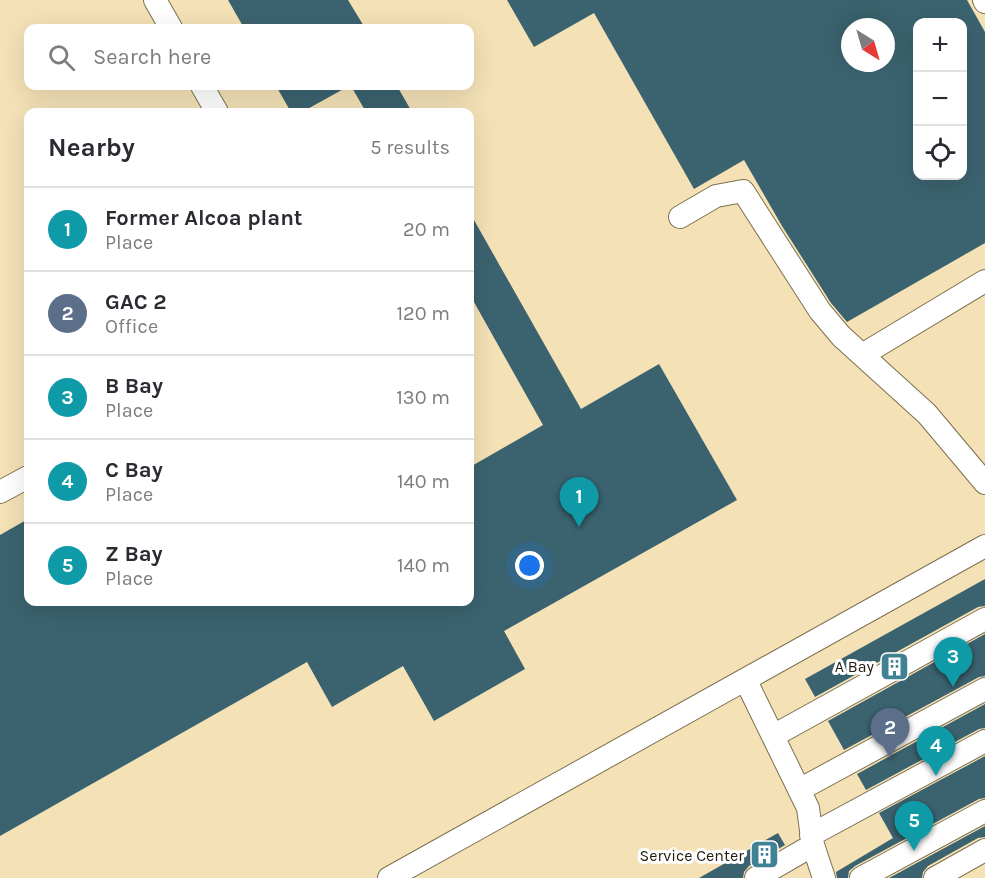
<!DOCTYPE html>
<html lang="en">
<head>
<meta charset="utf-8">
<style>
	body { margin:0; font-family:Karla,sans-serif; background:#f2f2f3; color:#2b2b33 }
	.controls { position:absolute; right:18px; top:18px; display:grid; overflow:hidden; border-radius:12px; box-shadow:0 6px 24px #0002 }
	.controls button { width:54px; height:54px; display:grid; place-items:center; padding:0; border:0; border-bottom:2px solid #e1e1e2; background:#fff; color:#2b2b33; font:30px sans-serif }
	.compass { position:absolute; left:841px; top:18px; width:54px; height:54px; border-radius:50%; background:#fff; box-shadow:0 6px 24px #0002; rotate:143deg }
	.you { position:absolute; left:530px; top:566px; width:21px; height:21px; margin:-15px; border:4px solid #fff; border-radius:50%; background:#1a73e8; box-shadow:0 0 0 9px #1a73e833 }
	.badge { display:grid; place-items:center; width:39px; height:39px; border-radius:50%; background:#ea580c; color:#fff; font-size:20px; font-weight:700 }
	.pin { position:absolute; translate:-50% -50px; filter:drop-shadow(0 2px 3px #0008) }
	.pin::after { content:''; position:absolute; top:32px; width:21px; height:18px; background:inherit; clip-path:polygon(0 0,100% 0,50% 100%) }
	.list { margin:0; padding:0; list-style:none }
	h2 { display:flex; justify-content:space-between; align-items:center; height:78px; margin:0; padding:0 24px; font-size:26px }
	h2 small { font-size:20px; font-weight:400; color:#7c7c81 }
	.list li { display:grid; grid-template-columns:39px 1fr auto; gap:18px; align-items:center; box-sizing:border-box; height:84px; padding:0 24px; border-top:2px solid #e1e1e2 }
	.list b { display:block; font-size:22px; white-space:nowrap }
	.list p { margin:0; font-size:20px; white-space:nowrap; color:#7c7c81 }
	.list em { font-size:20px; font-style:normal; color:#7c7c81 }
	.icon { flex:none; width:33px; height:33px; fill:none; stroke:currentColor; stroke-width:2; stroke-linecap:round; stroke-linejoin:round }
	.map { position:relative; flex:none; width:985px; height:878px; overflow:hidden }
	.search { position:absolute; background:#fff; box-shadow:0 6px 24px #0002; left:24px; top:24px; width:450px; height:66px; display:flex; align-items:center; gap:15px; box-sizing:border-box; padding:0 21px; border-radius:12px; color:#7c7c81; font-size:22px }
	.panel { position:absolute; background:#fff; box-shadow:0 6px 24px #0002; left:24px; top:108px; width:450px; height:498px; border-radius:12px }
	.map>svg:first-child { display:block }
	.built { fill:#f4e1b6; fill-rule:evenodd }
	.building { fill:#3b636f; fill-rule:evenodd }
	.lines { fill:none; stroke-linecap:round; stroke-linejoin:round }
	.minor-casing { stroke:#7d7050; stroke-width:24 }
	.minor { stroke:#fff; stroke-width:22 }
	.labels { text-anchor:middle; stroke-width:6; stroke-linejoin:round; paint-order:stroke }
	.poi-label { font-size:16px; fill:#221c0f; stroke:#fff; text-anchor:end }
</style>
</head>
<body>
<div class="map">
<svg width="985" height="878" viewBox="0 0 985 878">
	<rect width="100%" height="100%" fill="#f9eac7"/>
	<path class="built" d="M 0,0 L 985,0 L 985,878 L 0,878 ZM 918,22 L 962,22 L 962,176 L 918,176 ZM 850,27 L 886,27 L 886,63 L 850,63 ZM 28,28 L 470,28 L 470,86 L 28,86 ZM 28,112 L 470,112 L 470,602 L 28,602 Z"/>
	<path class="building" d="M 228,0 L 348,0 L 365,28 L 244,28 Z
		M 507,0 L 967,0 L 985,32 L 985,243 L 847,322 L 831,303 L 782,226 L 744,160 L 694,189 L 594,13 L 534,47 ZM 918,22 L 963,22 L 963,176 L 918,176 ZM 850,27 L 886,27 L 886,63 L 850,63 Z
		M 276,86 L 349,86 L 302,112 L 291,112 Z
		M 351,86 L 397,86 L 412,112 L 366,112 Z
		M 470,213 L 581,409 L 659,364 L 737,500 L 504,631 L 525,669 L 434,721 L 403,666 L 332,707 L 307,662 L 0,836 L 0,535 L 28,519 L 28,602 L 470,602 L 470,467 L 543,425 L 470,295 Z
		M 985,579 L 985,606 L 978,607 L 815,697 L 805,679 Z
		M 985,634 L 985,676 L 979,677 L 844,750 L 828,721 Z
		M 985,704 L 985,728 L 979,729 L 866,790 L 857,774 Z
		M 985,756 L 985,798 L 979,799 L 855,866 L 849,871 L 848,878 L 837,878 L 836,872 L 893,838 L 879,813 Z
		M 985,826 L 985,837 L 978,838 L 928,866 L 923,872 L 922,878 L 889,878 Z
		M 778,833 L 785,845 L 749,866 L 744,872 L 743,878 L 699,878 Z"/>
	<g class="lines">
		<defs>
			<path id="minor" d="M 155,0 L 171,28
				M 984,0 L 985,2
				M 202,86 L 217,112
				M 680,217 L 716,196 L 743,191 L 820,311 L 841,336 L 927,414 L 985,483
				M 862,355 L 985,281
				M 0,492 L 28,477
				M 746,681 L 808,808 L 813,845 L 824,878
				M 773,736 L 985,619
				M 799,790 L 985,689
				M 811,835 L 985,741
				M 389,878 L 985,546
				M 756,878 L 813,845
				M 861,878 L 985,811
				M 935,878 L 985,850"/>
		</defs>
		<use href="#minor" class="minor-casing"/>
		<use href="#minor" class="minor"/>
	</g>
	<defs>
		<symbol id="building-square" viewBox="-11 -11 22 22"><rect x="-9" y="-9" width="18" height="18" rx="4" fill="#408194" stroke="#fff"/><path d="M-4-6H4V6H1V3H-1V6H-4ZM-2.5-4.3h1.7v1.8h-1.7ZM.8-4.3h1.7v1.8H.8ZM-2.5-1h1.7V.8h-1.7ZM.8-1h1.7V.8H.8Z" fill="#fff"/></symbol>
	</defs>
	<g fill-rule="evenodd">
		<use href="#building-square" x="878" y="650" width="33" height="33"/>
		<use href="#building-square" x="748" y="838" width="33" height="33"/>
	</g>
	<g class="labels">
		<g class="poi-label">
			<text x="874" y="672">A Bay</text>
			<text x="744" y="861">Service Center</text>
		</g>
	</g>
</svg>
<div class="controls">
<button>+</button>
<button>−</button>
<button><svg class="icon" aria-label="locate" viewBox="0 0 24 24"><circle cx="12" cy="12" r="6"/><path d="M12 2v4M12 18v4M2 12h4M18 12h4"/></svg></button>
</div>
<svg class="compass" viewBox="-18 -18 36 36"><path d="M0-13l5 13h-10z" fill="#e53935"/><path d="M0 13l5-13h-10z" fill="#7c7c81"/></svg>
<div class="you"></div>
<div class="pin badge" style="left:579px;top:527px;background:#0f9aa8">1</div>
<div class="pin badge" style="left:890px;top:758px;background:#5c6f8a">2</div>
<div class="pin badge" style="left:953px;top:687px;background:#0f9aa8">3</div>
<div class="pin badge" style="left:936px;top:776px;background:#0f9aa8">4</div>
<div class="pin badge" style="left:914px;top:851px;background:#0f9aa8">5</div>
<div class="search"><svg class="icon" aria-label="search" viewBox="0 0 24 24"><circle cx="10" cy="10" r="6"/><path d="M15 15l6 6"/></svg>Search here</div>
<section class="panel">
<h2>Nearby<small>5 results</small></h2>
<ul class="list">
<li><span class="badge" style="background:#0f9aa8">1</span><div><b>Former Alcoa plant</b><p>Place</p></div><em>20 m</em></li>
<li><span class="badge" style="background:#5c6f8a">2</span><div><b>GAC 2</b><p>Office</p></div><em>120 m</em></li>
<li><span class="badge" style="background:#0f9aa8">3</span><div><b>B Bay</b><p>Place</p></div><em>130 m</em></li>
<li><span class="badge" style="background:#0f9aa8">4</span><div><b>C Bay</b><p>Place</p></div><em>140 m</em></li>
<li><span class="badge" style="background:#0f9aa8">5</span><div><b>Z Bay</b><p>Place</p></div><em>140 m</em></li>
</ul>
</section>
</div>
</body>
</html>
